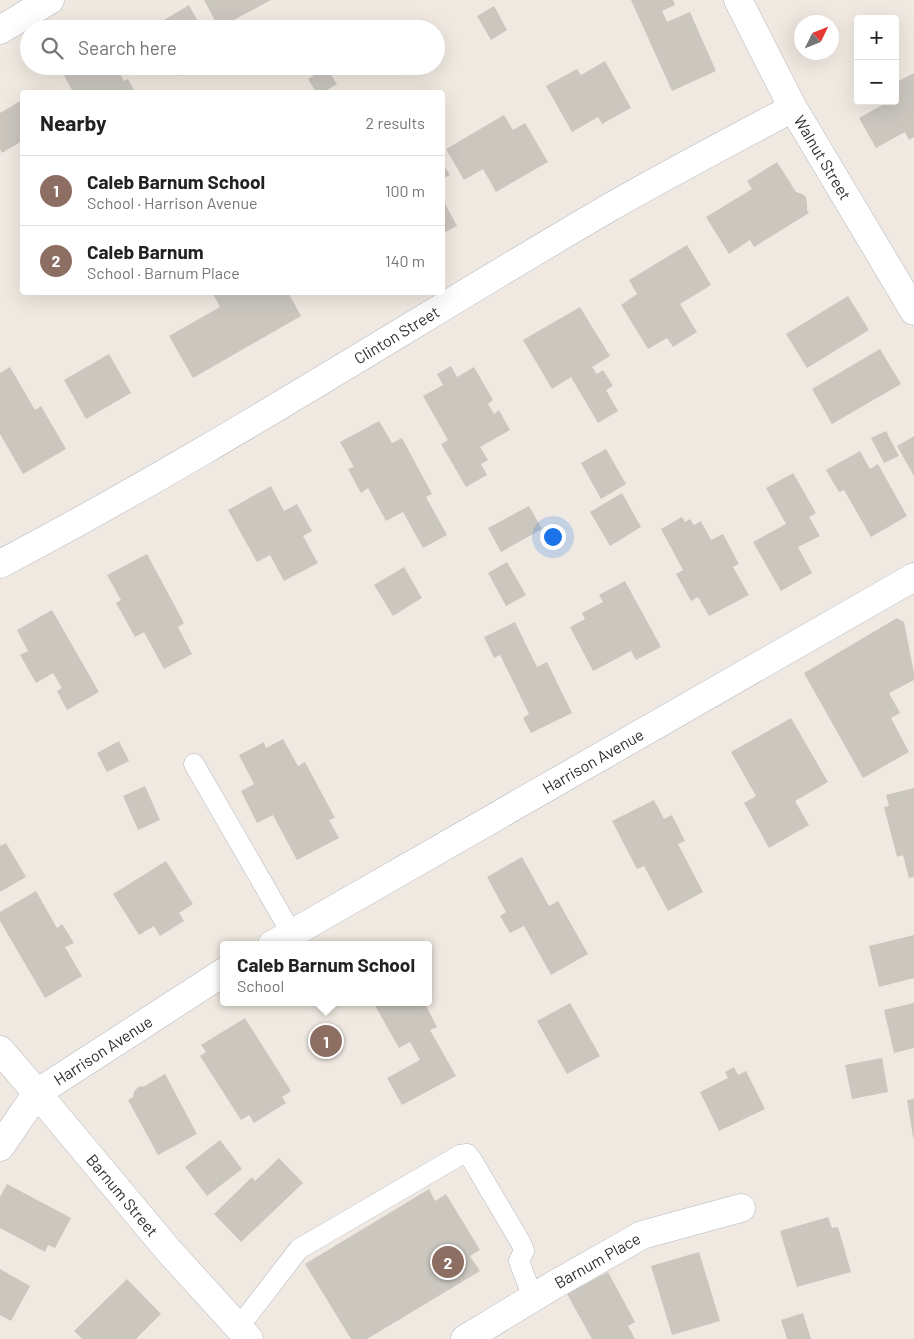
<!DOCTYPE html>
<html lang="en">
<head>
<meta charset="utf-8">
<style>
	body { margin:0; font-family:Barlow,sans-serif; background:#f2f2f2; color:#222 }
	.controls { position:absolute; right:15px; top:15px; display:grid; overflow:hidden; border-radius:5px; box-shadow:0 5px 20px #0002 }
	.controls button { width:45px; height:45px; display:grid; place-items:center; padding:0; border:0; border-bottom:1px solid #e0e0e0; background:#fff; color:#222; font:25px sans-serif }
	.compass { position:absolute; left:794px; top:15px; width:45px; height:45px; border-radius:50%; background:#fff; box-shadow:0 5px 20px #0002; rotate:47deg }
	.you { position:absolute; left:552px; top:536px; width:18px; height:18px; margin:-12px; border:4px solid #fff; border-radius:50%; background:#1a73e8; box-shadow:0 0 0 8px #1a73e833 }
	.badge { display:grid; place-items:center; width:32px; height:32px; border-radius:50%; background:#d93025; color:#fff; font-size:16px; font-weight:700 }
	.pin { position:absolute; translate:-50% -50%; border:2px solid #fff; box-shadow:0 1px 5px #0006 }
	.popup { position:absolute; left:220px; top:941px; width:212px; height:65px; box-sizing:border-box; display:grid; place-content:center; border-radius:5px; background:#fff; filter:drop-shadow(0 1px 4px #0005); font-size:16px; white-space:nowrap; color:#767676 }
	.popup b { font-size:19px; color:#222 }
	.popup::after { content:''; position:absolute; left:50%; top:100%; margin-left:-10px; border:10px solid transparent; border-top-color:#fff }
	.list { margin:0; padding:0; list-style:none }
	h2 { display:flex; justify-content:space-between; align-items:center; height:65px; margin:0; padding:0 20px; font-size:21px }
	h2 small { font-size:16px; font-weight:400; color:#767676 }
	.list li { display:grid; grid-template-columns:32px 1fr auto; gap:15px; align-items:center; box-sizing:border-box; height:70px; padding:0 20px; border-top:1px solid #e0e0e0 }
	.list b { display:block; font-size:19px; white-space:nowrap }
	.list p { margin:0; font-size:16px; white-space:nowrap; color:#767676 }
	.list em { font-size:16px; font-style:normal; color:#767676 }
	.icon { flex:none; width:28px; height:28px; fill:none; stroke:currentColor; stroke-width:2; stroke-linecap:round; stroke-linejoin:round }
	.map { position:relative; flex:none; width:914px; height:1339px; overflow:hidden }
	.search { position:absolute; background:#fff; box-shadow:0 5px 20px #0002; left:20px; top:20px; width:425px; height:55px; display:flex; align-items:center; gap:12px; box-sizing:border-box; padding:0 18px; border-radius:28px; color:#767676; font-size:19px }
	.panel { position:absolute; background:#fff; box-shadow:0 5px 20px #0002; left:20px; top:90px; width:425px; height:205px; border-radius:5px }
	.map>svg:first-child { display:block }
	.building { fill:#cbc7bf }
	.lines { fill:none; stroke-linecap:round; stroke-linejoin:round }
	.service-casing { stroke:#b4b7c1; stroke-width:21 }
	.minor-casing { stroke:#b4b7c1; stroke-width:29 }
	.service { stroke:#fff; stroke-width:20 }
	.minor { stroke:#fff; stroke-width:28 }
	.labels { text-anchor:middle; stroke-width:4; stroke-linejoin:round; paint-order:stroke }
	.street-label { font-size:16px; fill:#2e2e2e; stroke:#fff }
</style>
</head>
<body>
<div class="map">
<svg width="914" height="1339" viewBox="0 0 914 1339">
	<rect width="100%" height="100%" fill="#efe9e1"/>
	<path class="building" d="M 204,0 L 271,0 L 219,28 Z
		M 631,0 L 673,0 L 675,5 L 662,11 L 667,22 L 690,12 L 716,71 L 672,91 Z
		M 189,5 L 201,27 L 210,21 L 214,29 L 149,29 Z
		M 494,6 L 507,30 L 491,40 L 477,16 Z
		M 605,61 L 631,108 L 602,124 L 598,117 L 572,132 L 546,86 L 577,69 L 581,75 Z
		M 68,66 L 115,66 L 124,81 L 128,79 L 135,92 L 73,92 L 61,70 Z
		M 172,66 L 195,66 L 178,76 Z
		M 326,67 L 337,84 L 324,92 L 316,92 L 308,79 Z
		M 914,73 L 914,137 L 909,140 L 905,132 L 876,148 L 859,118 L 886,103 L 884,101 L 895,101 L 895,83 Z
		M 22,100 L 22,141 L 2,153 L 0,149 L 0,113 Z
		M 504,115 L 513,130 L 525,123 L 548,162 L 496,192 L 483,169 L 464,180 L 446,149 Z
		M 442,162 L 450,175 L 442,179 Z
		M 777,162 L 796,192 L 802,194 L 806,197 L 807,204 L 807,210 L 809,213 L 754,247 L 750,240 L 729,254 L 706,217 L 752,189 L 747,181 Z
		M 442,198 L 457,226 L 442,234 Z
		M 687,245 L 711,285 L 680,304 L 697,332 L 673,347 L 667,338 L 648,349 L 621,305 L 637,294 L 629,280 Z
		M 212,292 L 288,292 L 301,316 L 193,378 L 169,336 L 220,307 Z
		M 848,296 L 869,330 L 807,368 L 786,334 Z
		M 580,307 L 610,356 L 592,367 L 597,374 L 603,370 L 613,386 L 606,390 L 618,411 L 598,423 L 571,377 L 552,389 L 523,340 Z
		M 880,349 L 901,384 L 832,424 L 812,389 Z
		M 109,354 L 131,393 L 86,419 L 64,380 Z
		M 451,366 L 457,377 L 474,367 L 493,400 L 488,404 L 494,414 L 499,410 L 510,430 L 480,447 L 488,460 L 481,464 L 487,475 L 466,487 L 441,444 L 448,440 L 423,396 L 443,385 L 437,374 Z
		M 10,367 L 35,410 L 41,406 L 66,449 L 23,474 L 0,434 L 0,373 Z
		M 379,421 L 392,443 L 402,438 L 432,494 L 426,497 L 447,535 L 423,548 L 403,512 L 386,521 L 368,488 L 361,493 L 348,469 L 354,467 L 340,442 Z
		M 886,431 L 899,456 L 884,463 L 871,438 Z
		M 914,436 L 914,476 L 897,446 Z
		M 606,449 L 626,484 L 601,499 L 581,463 Z
		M 860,451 L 870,469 L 878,464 L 907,516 L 871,537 L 844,490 L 839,492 L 826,470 Z
		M 793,473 L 816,513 L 809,517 L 820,536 L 798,547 L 812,573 L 781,591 L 753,542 L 786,524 L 766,488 Z
		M 271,486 L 284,511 L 297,504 L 312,531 L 303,536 L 318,563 L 284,581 L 270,555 L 257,562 L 228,510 Z
		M 622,493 L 641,527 L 610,546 L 590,512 Z
		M 529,506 L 542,529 L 501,552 L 488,528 Z
		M 682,517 L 685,522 L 690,519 L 694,525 L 701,521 L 711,540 L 723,534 L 739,564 L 733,567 L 749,595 L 709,616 L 698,597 L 691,601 L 676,574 L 683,570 L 661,529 Z
		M 147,554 L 184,623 L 178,627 L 192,654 L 164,669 L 144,632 L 135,637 L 116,603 L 121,600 L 107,575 Z
		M 507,562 L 526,595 L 506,606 L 488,573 Z
		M 404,567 L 422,598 L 393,616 L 374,585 Z
		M 625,581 L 661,647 L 636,660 L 631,651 L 593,671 L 570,627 L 585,619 L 582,613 L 603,602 L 599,595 Z
		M 52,610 L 99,692 L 67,710 L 57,691 L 62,688 L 53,673 L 36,683 L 20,655 L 28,651 L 17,630 Z
		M 897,618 L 904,622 L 914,673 L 914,680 L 889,693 L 900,713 L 891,718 L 909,752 L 863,778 L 804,673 Z
		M 515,622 L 537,667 L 547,662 L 572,713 L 531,733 L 523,718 L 529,714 L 500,655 L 494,658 L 484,637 Z
		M 791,718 L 828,782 L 795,801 L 809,825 L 769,848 L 744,803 L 756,796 L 731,752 Z
		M 283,739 L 298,766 L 305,762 L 335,818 L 329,820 L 339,838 L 297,860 L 273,815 L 257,823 L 241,791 L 254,784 L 239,755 L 264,742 L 266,748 Z
		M 119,741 L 129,761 L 107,772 L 97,753 Z
		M 145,786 L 160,820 L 138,830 L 123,796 Z
		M 914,788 L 914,877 L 909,878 L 903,855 L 897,857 L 884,807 L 889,806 L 886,795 Z
		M 654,800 L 664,819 L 672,815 L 685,841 L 678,844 L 703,892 L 668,911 L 644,866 L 637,869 L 612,821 Z
		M 6,843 L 26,877 L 0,892 L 0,846 Z
		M 522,857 L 549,906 L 558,901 L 588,954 L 551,975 L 524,926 L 510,933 L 500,916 L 506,912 L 487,877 Z
		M 166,861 L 193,904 L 179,913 L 184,921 L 160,936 L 154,926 L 139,935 L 113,894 Z
		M 36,891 L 57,928 L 62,924 L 74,943 L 65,947 L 82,976 L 45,998 L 0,921 L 0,912 Z
		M 914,935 L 914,978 L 879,987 L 869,946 Z
		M 373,1002 L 424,1002 L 437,1027 L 430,1030 L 456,1076 L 402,1105 L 387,1078 L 420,1060 L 410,1042 L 399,1048 Z
		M 570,1003 L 600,1056 L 567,1074 L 537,1021 Z
		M 914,1003 L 914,1048 L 894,1053 L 884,1010 Z
		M 245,1018 L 291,1091 L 282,1097 L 286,1103 L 254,1123 L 249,1115 L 241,1120 L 200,1056 L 206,1052 L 201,1045 Z
		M 882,1058 L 888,1092 L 852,1099 L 845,1065 Z
		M 734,1067 L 738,1075 L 746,1071 L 765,1109 L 719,1131 L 700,1092 L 728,1078 L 725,1072 Z
		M 165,1074 L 197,1134 L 158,1155 L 128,1100 L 133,1097 L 134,1092 L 138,1087 L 145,1086 Z
		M 914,1099 L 914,1137 L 913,1137 L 907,1100 Z
		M 220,1140 L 242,1169 L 207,1196 L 185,1167 Z
		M 279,1158 L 303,1183 L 241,1242 L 214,1214 L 252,1177 L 255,1181 Z
		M 7,1184 L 71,1218 L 55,1248 L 48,1245 L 45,1252 L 0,1228 L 0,1197 Z
		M 429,1189 L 435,1201 L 446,1194 L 480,1250 L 470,1256 L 480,1271 L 367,1339 L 351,1339 L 305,1264 Z
		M 828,1217 L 832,1228 L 838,1227 L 851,1272 L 797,1287 L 780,1231 Z
		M 699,1252 L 720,1321 L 672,1335 L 651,1266 Z
		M 0,1269 L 30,1286 L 11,1321 L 0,1315 Z
		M 608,1272 L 635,1322 L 628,1326 L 635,1339 L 592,1339 L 567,1294 Z
		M 127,1279 L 161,1314 L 136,1339 L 82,1339 L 74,1331 Z
		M 803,1313 L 811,1339 L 787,1339 L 781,1320 Z"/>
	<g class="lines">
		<defs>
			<path id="service" d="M 194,764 L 292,934
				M 238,1328 L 299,1249 L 460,1155 L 467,1154 L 472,1160 L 521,1243 L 524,1251 L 519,1261 L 533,1298"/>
			<g id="minor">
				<path id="s1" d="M 738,0 L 793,108 L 914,311"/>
				<path d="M 0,30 L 50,0"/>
				<path id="s2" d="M 0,564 C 208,455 405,327 607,209 C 668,174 731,141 793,108"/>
				<path id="s3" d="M 272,945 L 914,577"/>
				<path id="s4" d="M 0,1050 L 37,1093 L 169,1251 L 249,1339"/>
				<path id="s5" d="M 0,1147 L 37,1093 L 224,972"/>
				<path id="s6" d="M 465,1339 L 554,1285 L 642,1235 L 741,1208"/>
			</g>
		</defs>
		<use href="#service" class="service-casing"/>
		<use href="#minor" class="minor-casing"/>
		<use href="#service" class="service"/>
		<use href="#minor" class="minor"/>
	</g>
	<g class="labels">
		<g class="street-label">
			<text dy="6" stroke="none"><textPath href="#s1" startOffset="179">Walnut Street</textPath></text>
			<text dy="6" stroke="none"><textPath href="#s2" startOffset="458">Clinton Street</textPath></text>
			<text dy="6" stroke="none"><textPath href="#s3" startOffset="370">Harrison Avenue</textPath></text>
			<text dy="6" stroke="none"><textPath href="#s5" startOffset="144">Harrison Avenue</textPath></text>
			<text dy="6" stroke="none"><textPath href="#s4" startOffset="190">Barnum Street</textPath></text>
			<text dy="6" stroke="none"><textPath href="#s6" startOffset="154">Barnum Place</textPath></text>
		</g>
	</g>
</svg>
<div class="controls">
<button>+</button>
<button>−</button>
</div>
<svg class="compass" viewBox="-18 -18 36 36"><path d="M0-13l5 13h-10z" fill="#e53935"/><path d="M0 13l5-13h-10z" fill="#767676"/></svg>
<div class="you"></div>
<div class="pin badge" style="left:326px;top:1041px;background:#8d6e63">1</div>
<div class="popup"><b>Caleb Barnum School</b>School</div>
<div class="pin badge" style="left:448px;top:1262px;background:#8d6e63">2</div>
<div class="search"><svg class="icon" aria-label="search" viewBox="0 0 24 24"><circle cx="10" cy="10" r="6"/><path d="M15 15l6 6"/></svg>Search here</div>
<section class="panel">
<h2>Nearby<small>2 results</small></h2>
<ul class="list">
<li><span class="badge" style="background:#8d6e63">1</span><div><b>Caleb Barnum School</b><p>School · Harrison Avenue</p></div><em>100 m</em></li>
<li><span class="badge" style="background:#8d6e63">2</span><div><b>Caleb Barnum</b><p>School · Barnum Place</p></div><em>140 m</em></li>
</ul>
</section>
</div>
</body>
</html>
